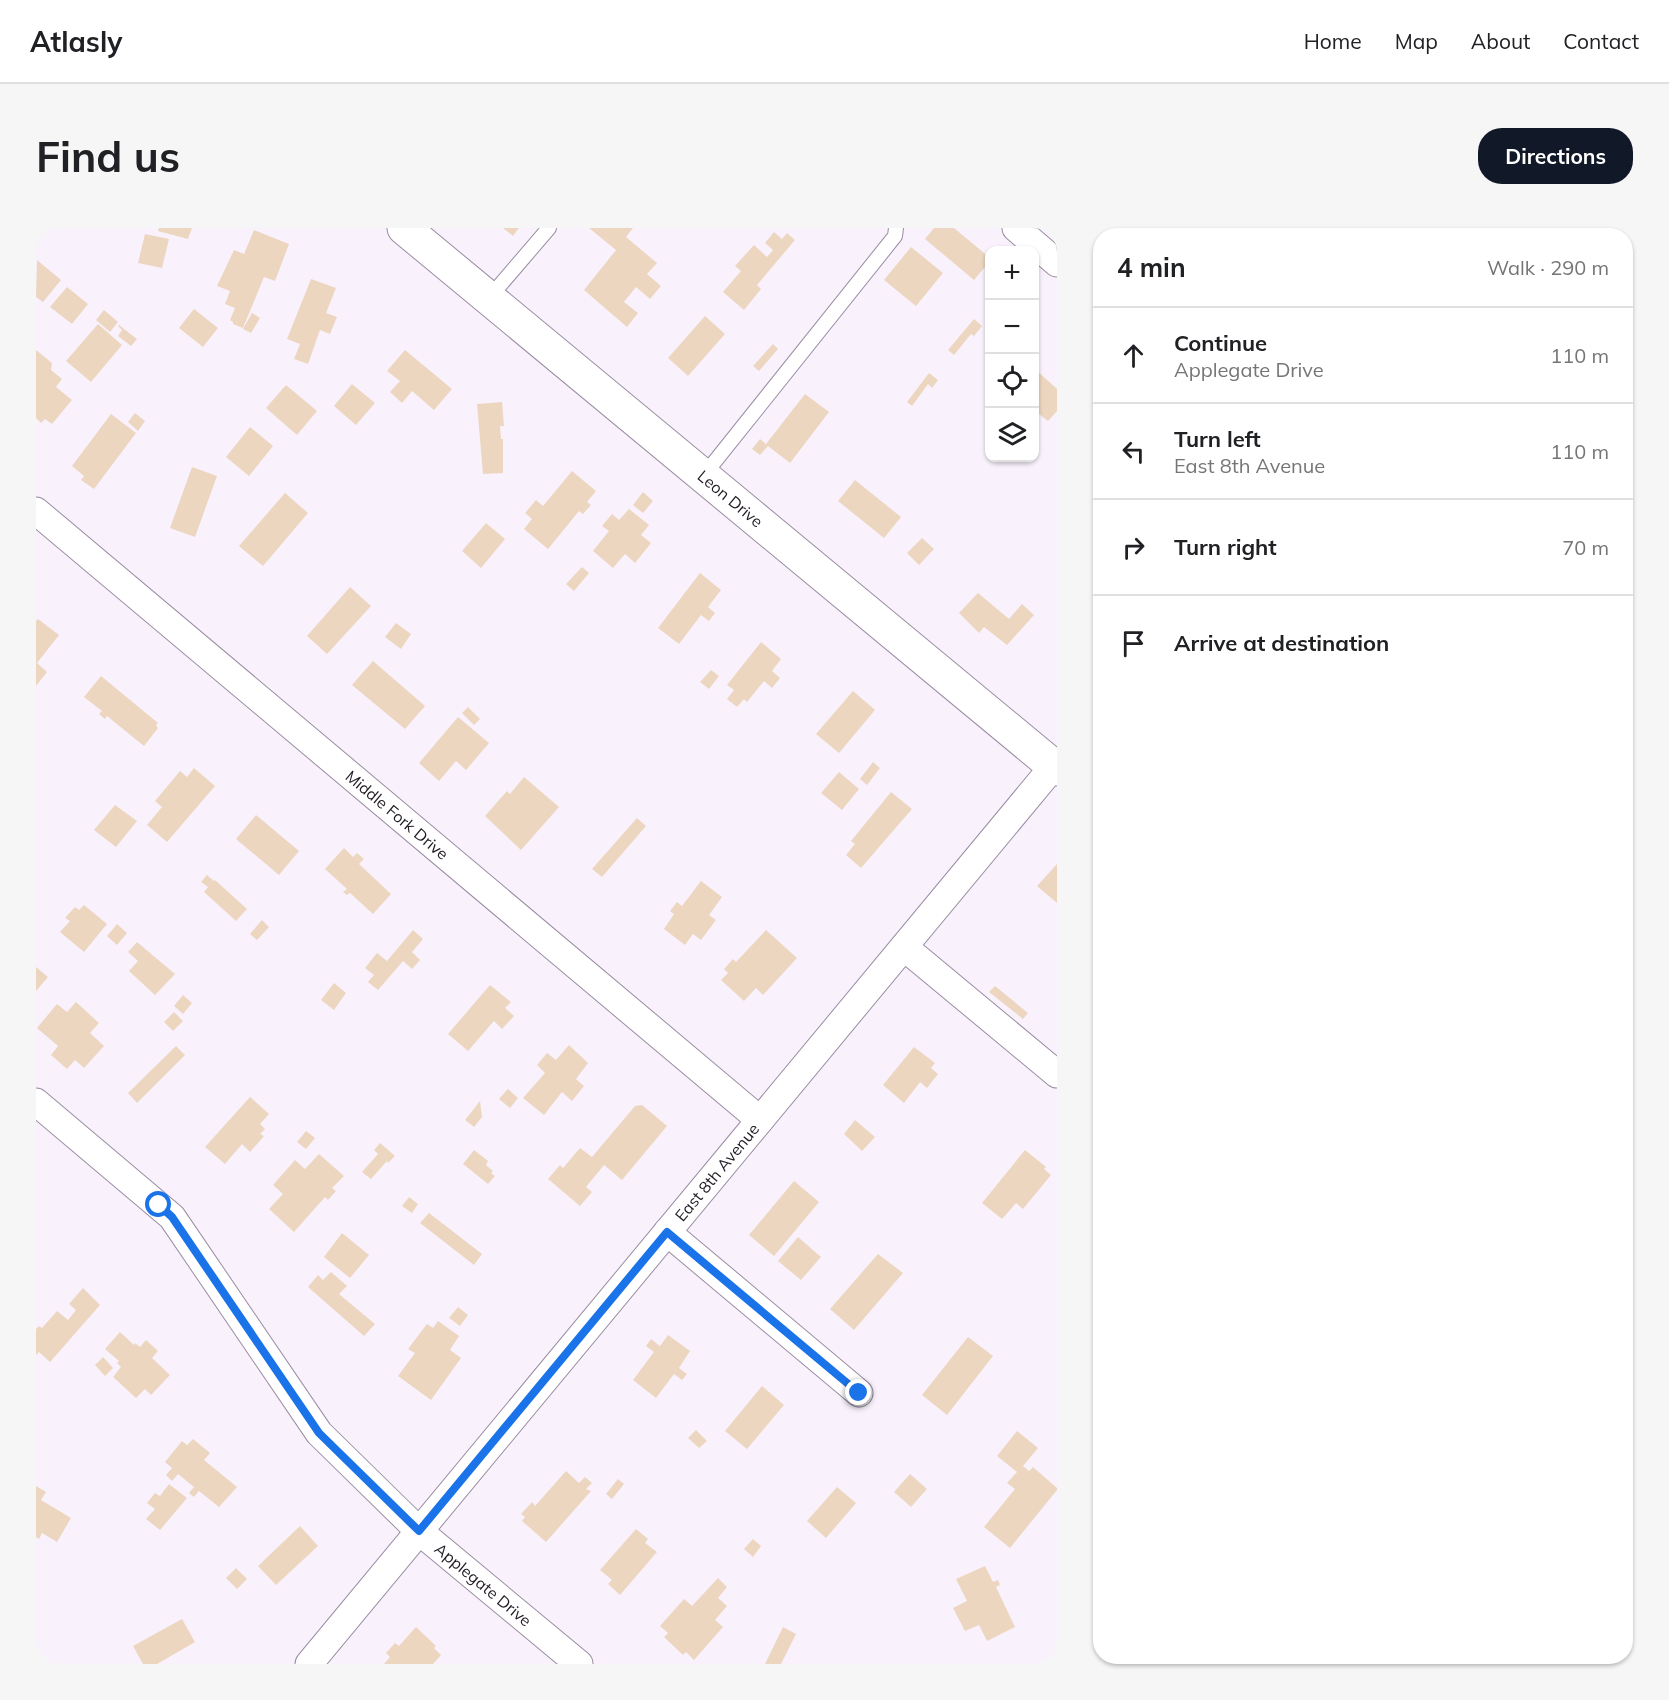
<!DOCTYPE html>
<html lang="en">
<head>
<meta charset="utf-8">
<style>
	body { margin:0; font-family:Mulish,sans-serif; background:#f6f6f6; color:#202124 }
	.controls { position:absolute; right:18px; top:18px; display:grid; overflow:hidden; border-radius:12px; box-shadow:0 2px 4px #0004 }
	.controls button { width:54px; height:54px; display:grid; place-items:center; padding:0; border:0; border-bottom:2px solid #e0e0e0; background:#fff; color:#202124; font:30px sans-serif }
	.stop { position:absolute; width:18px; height:18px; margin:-14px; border:4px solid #1a73e8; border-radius:50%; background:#fff }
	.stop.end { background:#1a73e8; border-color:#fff; box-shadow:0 2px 6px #0008 }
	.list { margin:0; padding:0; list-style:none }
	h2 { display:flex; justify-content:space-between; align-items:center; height:78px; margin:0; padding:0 24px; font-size:26px }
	h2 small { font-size:20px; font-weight:400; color:#757577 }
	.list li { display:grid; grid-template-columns:39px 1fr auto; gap:18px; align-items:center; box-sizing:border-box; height:96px; padding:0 24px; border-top:2px solid #e0e0e0 }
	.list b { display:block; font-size:22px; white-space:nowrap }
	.list p { margin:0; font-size:20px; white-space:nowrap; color:#757577 }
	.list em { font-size:20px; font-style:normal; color:#757577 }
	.icon { flex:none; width:33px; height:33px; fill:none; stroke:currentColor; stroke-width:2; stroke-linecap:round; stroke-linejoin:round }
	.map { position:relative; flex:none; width:1021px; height:1436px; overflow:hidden; border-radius:24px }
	header { display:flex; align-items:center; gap:36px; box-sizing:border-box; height:84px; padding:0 30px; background:#fff; border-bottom:2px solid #e0e0e0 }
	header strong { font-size:28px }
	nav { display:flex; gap:33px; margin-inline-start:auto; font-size:21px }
	.intro { display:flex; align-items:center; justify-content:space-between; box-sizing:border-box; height:144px; padding:0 36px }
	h1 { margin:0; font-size:42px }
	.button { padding:15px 27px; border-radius:24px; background:#111827; color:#fff; font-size:21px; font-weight:700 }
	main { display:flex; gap:36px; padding:0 36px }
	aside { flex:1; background:#fff; border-radius:24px; box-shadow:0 2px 4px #0004 }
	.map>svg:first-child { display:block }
	.building { fill:#ecd6c0 }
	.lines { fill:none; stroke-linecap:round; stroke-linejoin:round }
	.service-casing { stroke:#9b8ca3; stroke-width:16 }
	.minor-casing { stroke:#9b8ca3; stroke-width:29 }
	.tertiary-casing { stroke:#9b8ca3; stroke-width:35 }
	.service { stroke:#fff; stroke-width:14 }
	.minor { stroke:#fff; stroke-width:27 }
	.tertiary { stroke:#fff; stroke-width:33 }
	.route { stroke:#1a73e8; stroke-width:8 }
	.labels { text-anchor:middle; stroke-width:4.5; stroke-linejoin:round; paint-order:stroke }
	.street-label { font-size:16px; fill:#201a23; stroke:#fff }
</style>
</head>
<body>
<header>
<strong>Atlasly</strong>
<nav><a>Home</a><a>Map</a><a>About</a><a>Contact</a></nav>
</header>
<div class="intro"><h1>Find us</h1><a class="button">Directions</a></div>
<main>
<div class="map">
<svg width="1021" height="1436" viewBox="0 0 1021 1436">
	<rect width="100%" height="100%" fill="#f9f2fc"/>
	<path class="building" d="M 123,0 L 156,0 L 152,11 L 122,3 Z
		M 467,0 L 483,0 L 477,8 Z
		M 553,0 L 597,0 L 590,9 L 621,35 L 611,46 L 625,58 L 614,71 L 600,59 L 588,74 L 602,85 L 591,99 L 548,62 L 580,22 Z
		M 898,0 L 918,0 L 954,30 L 954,33 L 938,52 L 889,11 Z
		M 218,2 L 253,16 L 239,53 L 228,49 L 207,100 L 197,96 L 197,94 L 194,92 L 199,80 L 189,76 L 194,63 L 181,58 L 198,22 L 208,26 Z
		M 738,4 L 746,11 L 751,5 L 759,12 L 721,57 L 725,61 L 708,82 L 687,64 L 705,43 L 699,38 L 718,17 L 731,29 L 737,22 L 729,15 Z
		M 109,6 L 133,11 L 126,40 L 102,35 Z
		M 875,19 L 907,45 L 880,78 L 848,52 Z
		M 1,32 L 25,52 L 7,74 L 0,69 Z
		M 275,51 L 300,60 L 290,85 L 301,89 L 294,106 L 284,102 L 272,136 L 258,131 L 264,116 L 251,111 Z
		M 31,59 L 52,76 L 36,96 L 14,79 Z
		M 158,81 L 182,100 L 167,119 L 143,100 Z
		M 68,82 L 82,94 L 74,104 L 60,92 Z
		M 216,85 L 224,90 L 215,105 L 207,101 Z
		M 669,88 L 689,106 L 652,148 L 632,130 Z
		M 938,91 L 946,98 L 938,108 L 935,106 L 918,127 L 912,122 Z
		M 62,96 L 86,117 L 55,154 L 30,133 Z
		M 83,97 L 101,111 L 95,118 L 82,108 L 86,102 L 82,98 Z
		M 737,116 L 742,121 L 723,143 L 717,138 Z
		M 0,122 L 16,135 L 15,142 L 26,151 L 20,159 L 36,172 L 16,196 L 9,191 L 5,195 L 0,190 Z
		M 369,122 L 416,161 L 398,182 L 376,163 L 366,175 L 354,164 L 364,153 L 351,143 Z
		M 999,141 L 1021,161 L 1021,183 L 1012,193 L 1003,186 L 999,191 Z
		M 893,145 L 902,152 L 896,160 L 892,156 L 876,178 L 871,174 Z
		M 316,156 L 339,175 L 320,197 L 298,178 Z
		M 250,157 L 281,183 L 261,207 L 230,180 Z
		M 769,166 L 793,184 L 754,235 L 732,218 L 724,227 L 716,221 L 724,211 L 730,216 Z
		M 466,174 L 468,198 L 464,198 L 465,211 L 467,211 L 467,245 L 447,246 L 441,176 Z
		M 99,185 L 109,193 L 102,203 L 92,194 Z
		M 75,186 L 100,205 L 58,261 L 45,252 L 48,248 L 36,238 Z
		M 214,199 L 237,218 L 213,248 L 190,229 Z
		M 156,239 L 181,248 L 159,309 L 134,300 Z
		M 536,243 L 560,263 L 551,274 L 555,277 L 547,286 L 543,283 L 512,321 L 488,301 L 496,291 L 489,285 L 500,272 L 507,278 Z
		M 819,252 L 865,289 L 848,310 L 802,273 Z
		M 607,264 L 617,273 L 607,285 L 597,277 Z
		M 249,265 L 272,285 L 227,338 L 203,318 Z
		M 593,281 L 613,297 L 605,307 L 615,315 L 599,335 L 589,326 L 577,340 L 557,323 L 573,303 L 566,298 L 576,286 L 583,292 Z
		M 450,295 L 469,311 L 445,340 L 426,323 Z
		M 886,310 L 898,321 L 883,337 L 871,325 Z
		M 546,339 L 553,345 L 538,363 L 530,356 Z
		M 664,345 L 685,362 L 672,379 L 679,385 L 673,393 L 665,387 L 643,416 L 622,400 Z
		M 314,359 L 335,378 L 291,426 L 271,408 Z
		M 942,365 L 973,391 L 986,376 L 998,387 L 971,417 L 948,399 L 943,405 L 923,385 Z
		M 2,391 L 23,407 L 1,435 L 11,444 L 0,458 L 0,393 Z
		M 360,395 L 375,406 L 365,421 L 349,409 Z
		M 725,414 L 745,431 L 736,443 L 744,450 L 736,460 L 728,453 L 711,474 L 708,471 L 701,479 L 691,471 L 698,462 L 691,457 Z
		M 337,433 L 389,478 L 369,501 L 316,457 Z
		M 675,442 L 683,448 L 673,461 L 664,454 Z
		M 65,448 L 122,495 L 120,497 L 122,500 L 108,518 L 71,488 L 69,491 L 63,486 L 66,483 L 48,469 Z
		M 817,463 L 839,482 L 803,525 L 780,506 Z
		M 432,479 L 444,491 L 438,497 L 426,485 Z
		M 422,489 L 453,515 L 430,542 L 420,533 L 403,553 L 383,535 Z
		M 837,534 L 844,540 L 831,557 L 824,551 Z
		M 158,540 L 179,558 L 131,614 L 111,597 L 126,579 L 119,573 L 144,543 L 151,549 Z
		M 803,544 L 823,561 L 806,582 L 785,565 Z
		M 488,549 L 523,579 L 485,622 L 449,588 L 471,563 L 474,566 Z
		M 855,564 L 876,581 L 825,640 L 810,627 L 819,616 L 815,613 Z
		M 79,577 L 101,593 L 80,619 L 58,602 Z
		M 220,587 L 263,623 L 243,647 L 200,611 Z
		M 601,590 L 610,598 L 566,649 L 556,641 Z
		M 308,620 L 317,629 L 321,625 L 328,631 L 323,636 L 355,666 L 337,686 L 314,665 L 311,667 L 307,664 L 311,661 L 289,641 Z
		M 1021,636 L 1021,675 L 1001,658 Z
		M 171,647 L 178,653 L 179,652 L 211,681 L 200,693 L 168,664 L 172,659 L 165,654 Z
		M 665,653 L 686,669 L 673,687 L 680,692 L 665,712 L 657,706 L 649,717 L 628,701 L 638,686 L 634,683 L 641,674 L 646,678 Z
		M 48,677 L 71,696 L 48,724 L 24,704 L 34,693 L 29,690 L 39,679 L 43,682 Z
		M 226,692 L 233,699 L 221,712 L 214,706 Z
		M 81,696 L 91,705 L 81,717 L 71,708 Z
		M 377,702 L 387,711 L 376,724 L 384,732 L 376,741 L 367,733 L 342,762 L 332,754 L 338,747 L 329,740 L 341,725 L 351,733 Z
		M 730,702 L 761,730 L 727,767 L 720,760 L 708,773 L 685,752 L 692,745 L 688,741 L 697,731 L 700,734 Z
		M 101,714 L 139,746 L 119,767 L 93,743 L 102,733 L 92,724 Z
		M 0,739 L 12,749 L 0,763 Z
		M 298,755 L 310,765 L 298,782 L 285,772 Z
		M 454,757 L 475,774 L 469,780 L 478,788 L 466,801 L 458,793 L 432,823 L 412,806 Z
		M 959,758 L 992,785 L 987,791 L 953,764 Z
		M 147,767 L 156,775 L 147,786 L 138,778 Z
		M 40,774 L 63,795 L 54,805 L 68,818 L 48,840 L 39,832 L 31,841 L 15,827 L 22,818 L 1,800 L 21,776 L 31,784 Z
		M 138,784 L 147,793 L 137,803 L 128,794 Z
		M 533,817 L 552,835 L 540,851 L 548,858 L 536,873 L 526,864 L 508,887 L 487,870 L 509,845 L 501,837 L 511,825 L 520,832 Z
		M 140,818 L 149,827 L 101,875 L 92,865 Z
		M 878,819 L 899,835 L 895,840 L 902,846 L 891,860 L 884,854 L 868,875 L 847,857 Z
		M 472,861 L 482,870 L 474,880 L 463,871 Z
		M 214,869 L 233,886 L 224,896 L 229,901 L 224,906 L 228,908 L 214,924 L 206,916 L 189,936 L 169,919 Z
		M 444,873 L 446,889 L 438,899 L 429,892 Z
		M 606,877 L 631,898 L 586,952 L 568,937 L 550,959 L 556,964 L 544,978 L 512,951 L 524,937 L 527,940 L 544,920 L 556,929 L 599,878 Z
		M 819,892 L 839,909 L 826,923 L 808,906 Z
		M 270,903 L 279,910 L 270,921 L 261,914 Z
		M 344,915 L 359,928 L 352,935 L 351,933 L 335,951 L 326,944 L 342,926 L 338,922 Z
		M 438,922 L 452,933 L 450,937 L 457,943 L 455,945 L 459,948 L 452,956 L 427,936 Z
		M 989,922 L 1010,939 L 1008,941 L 1015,947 L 987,981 L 980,975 L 966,991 L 946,975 Z
		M 283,926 L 308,948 L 296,960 L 300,963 L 292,972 L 289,969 L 258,1004 L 233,981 L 247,966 L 237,957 L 259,932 L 269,941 Z
		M 758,953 L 783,974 L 738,1028 L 713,1007 Z
		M 373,969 L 382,976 L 376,985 L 366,978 Z
		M 393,985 L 446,1026 L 438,1037 L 384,995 Z
		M 306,1005 L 333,1027 L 314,1050 L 288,1029 Z
		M 762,1009 L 785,1029 L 765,1052 L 742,1033 Z
		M 842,1026 L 867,1045 L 818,1102 L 794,1081 Z
		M 295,1044 L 311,1058 L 303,1066 L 339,1096 L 328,1108 L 272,1059 L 282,1047 L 287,1052 Z
		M 47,1060 L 64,1077 L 14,1134 L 3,1124 L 0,1127 L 0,1101 L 3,1098 L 6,1100 L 21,1083 L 32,1092 L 40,1082 L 33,1076 Z
		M 422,1079 L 432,1087 L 424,1098 L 413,1090 Z
		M 402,1093 L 423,1108 L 414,1122 L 425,1130 L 395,1172 L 362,1148 L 379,1125 L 372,1121 L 391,1096 L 397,1100 Z
		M 84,1104 L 98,1117 L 99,1115 L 104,1119 L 110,1112 L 122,1123 L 116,1130 L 134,1147 L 115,1167 L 109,1161 L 100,1170 L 77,1149 L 85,1139 L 81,1135 L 83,1133 L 69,1121 Z
		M 632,1107 L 654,1123 L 643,1140 L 651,1146 L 646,1152 L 638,1146 L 620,1170 L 597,1152 L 618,1124 L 610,1118 L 615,1111 L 624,1118 Z
		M 932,1109 L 957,1128 L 911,1187 L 886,1167 Z
		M 67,1129 L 77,1140 L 69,1148 L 59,1137 Z
		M 726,1158 L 748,1177 L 711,1221 L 689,1203 Z
		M 660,1202 L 671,1213 L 663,1220 L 652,1210 Z
		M 981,1203 L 1002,1220 L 987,1238 L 993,1243 L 997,1239 L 1021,1260 L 1021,1262 L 974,1320 L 948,1299 L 979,1261 L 971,1255 L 981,1244 L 961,1228 Z
		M 157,1211 L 174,1225 L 168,1232 L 201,1259 L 183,1279 L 163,1263 L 158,1269 L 153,1265 L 158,1259 L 142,1246 L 136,1253 L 130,1247 L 136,1240 L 129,1234 L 146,1213 L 151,1217 Z
		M 530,1243 L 543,1255 L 549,1249 L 556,1255 L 550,1261 L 555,1263 L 510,1314 L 486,1293 L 489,1289 L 485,1286 L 496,1274 L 499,1278 Z
		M 874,1246 L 891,1261 L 875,1279 L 858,1264 Z
		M 582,1251 L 588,1256 L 576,1271 L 570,1266 Z
		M 133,1256 L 151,1270 L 124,1302 L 110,1291 L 119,1281 L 111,1275 L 119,1265 L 124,1268 Z
		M 0,1258 L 10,1264 L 5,1272 L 35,1290 L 21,1314 L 6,1305 L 3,1311 L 0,1309 Z
		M 801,1259 L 820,1275 L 790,1310 L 771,1293 Z
		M 264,1298 L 282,1318 L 240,1357 L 222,1338 Z
		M 600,1301 L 612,1311 L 609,1315 L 621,1324 L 584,1367 L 572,1356 L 576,1352 L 564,1342 Z
		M 717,1311 L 725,1318 L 717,1329 L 708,1321 Z
		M 949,1338 L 957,1354 L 962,1352 L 964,1357 L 960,1359 L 979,1399 L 951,1413 L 943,1397 L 929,1403 L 917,1380 L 931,1373 L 920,1351 Z
		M 200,1340 L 211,1351 L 201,1361 L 190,1350 Z
		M 682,1350 L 691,1359 L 682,1370 L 691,1378 L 679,1392 L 687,1399 L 658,1432 L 650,1424 L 647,1427 L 628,1409 L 632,1405 L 624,1398 L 648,1371 L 656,1378 Z
		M 146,1391 L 159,1414 L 121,1436 L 107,1436 L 97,1418 Z
		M 380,1399 L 400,1418 L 398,1420 L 405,1427 L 397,1436 L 348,1436 L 354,1429 L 350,1425 L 359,1415 L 363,1418 Z
		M 747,1399 L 760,1406 L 745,1436 L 729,1436 Z"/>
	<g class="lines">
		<defs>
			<path id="service" d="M 453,70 L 513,0
				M 668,247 L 859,8 L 860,0"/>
			<g id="minor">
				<path d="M 980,0 L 1021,35"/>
				<path id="s1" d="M 0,283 L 724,892"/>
				<path d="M 868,719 L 1021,846"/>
				<path id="s2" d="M 0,874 L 136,989 L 283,1205 L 383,1303 L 543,1436"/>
				<path d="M 631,1004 L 823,1165"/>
				<path id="s3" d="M 273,1436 L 1021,534"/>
			</g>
			<g id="tertiary">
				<path id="s4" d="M 368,0 L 1021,541"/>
			</g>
		</defs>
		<use href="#service" class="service-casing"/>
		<use href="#minor" class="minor-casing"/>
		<use href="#tertiary" class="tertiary-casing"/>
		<use href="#service" class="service"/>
		<use href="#minor" class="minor"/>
		<use href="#tertiary" class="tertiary"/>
	</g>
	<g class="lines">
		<path class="route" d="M 123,977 L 136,989 L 283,1205 L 383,1303 L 631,1004 L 823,1165"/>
	</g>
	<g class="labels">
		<g class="street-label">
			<text dy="6" stroke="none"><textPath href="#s4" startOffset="424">Leon Drive</textPath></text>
			<text dy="6" stroke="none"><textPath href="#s1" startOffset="472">Middle Fork Drive</textPath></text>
			<text dy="6" stroke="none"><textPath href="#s3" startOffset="639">East 8th Avenue</textPath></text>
			<text dy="6" stroke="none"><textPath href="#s2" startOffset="663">Applegate Drive</textPath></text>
		</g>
	</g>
</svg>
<div class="controls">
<button>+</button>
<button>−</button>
<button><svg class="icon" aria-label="locate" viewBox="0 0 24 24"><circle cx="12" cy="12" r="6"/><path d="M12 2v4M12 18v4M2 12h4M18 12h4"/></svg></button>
<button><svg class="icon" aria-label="layers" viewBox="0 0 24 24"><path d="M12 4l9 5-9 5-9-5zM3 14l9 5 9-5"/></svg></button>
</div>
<div class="stop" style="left:123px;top:977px"></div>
<div class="stop end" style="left:823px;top:1165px"></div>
</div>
<aside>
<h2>4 min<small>Walk · 290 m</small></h2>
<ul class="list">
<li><svg class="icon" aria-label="ahead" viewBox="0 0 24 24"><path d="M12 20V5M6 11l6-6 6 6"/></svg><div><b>Continue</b><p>Applegate Drive</p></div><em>110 m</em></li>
<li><svg class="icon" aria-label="left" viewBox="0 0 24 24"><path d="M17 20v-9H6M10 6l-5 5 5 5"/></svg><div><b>Turn left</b><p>East 8th Avenue</p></div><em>110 m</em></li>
<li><svg class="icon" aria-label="right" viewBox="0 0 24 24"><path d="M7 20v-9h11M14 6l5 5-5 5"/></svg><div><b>Turn right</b></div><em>70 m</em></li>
<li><svg class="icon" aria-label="arrive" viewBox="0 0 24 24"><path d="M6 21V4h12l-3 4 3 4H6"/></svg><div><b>Arrive at destination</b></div></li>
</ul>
</aside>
</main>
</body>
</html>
